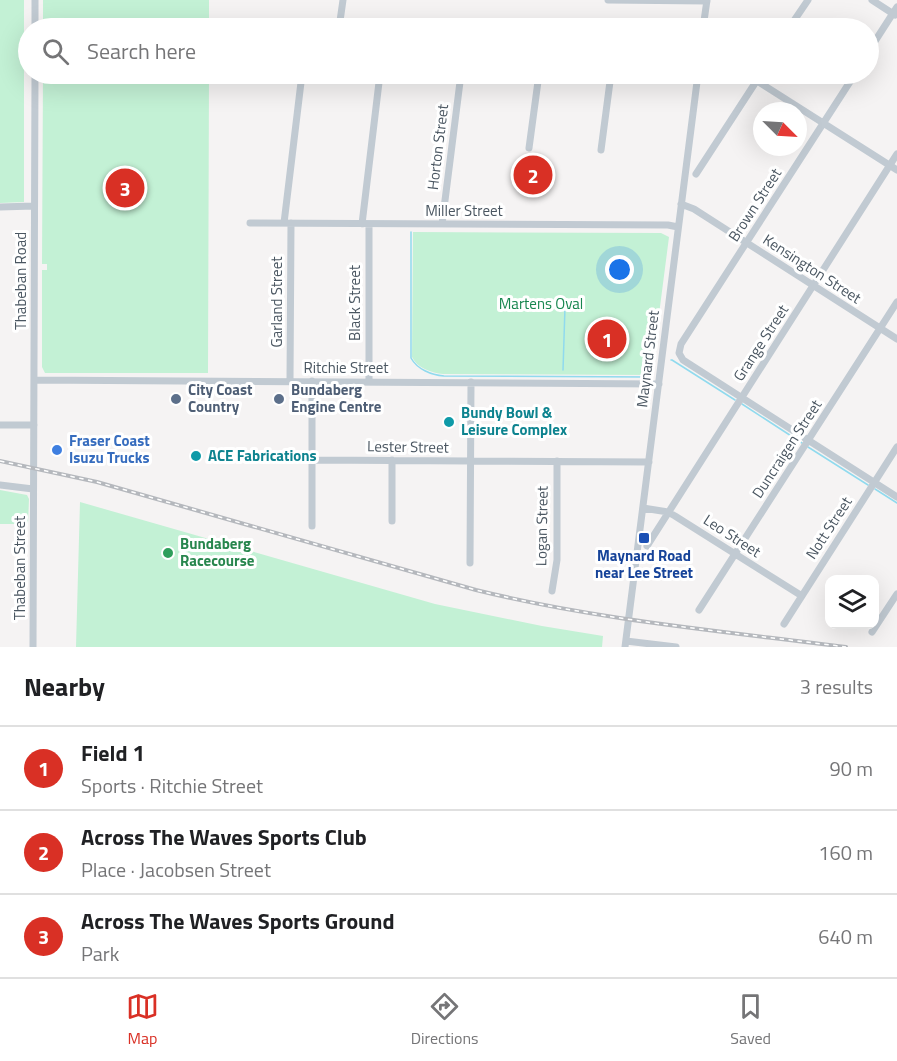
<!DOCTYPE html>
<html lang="en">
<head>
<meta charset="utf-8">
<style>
	body { margin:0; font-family:"Titillium Web",sans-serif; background:#f6f6f6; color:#202124 }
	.controls { position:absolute; right:18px; bottom:18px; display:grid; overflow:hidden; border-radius:12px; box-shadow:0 6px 24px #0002 }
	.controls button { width:54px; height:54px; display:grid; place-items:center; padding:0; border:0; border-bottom:2px solid #e0e0e0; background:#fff; color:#202124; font:30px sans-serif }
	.compass { position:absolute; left:753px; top:102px; width:54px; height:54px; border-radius:50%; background:#fff; box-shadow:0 6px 24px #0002; rotate:114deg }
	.you { position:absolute; left:620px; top:270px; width:21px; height:21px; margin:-15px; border:4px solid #fff; border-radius:50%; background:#1a73e8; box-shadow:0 0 0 9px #1a73e833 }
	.badge { display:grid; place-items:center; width:39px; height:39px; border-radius:50%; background:#d93025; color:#fff; font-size:20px; font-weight:700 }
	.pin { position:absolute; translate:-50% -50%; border:3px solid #fff; box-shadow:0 2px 6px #0006 }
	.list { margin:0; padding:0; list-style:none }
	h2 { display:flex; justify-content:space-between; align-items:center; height:78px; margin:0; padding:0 24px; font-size:26px }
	h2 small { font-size:20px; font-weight:400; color:#757577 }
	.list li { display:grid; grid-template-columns:39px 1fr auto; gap:18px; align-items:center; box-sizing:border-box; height:84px; padding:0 24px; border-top:2px solid #e0e0e0 }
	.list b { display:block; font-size:22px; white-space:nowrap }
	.list p { margin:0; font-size:20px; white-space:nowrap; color:#757577 }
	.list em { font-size:20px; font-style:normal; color:#757577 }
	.icon { flex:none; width:33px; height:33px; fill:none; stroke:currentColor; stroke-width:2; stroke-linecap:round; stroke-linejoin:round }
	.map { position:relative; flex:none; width:897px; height:647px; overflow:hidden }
	.search { position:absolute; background:#fff; box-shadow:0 6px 24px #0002; left:18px; right:18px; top:18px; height:66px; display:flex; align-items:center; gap:15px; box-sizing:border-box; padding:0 21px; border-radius:33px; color:#757577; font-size:22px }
	.sheet { height:330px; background:#fff }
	nav { display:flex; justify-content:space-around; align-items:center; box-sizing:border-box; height:84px; border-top:2px solid #e0e0e0; background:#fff; font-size:16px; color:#757577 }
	nav a { display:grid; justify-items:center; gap:3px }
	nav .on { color:#d93025 }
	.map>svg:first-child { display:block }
	.green { fill:#c3f1d5 }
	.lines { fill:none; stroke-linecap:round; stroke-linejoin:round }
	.stream { stroke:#90daee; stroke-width:1.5 }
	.minor { stroke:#c1cad2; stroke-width:7 }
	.rail-casing { stroke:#b5b8bd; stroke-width:4 }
	.rail { stroke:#fff; stroke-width:1.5; stroke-dasharray:4.5; stroke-linecap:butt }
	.service-dot { fill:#5c6f8a; stroke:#fff; stroke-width:2 }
	.culture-dot { fill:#0f9aa8; stroke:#fff; stroke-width:2 }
	.shop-dot { fill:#3f7fe0; stroke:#fff; stroke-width:2 }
	.transit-dot { fill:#1a4fb4; stroke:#fff; stroke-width:2 }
	.leisure-dot { fill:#2e9e5b; stroke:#fff; stroke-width:2 }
	.labels { text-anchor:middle; stroke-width:6; stroke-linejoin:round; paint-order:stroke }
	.street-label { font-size:15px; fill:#4a5661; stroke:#fff }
	.park-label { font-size:15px; fill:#17864f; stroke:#fff }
	.service-label { font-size:15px; font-weight:bold; fill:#4e5e75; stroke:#fff; text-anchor:start }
	.culture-label { font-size:15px; font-weight:bold; fill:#0d838f; stroke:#fff; text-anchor:start }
	.shop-label { font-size:15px; font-weight:bold; fill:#366cbe; stroke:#fff; text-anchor:start }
	.leisure-label { font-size:15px; font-weight:bold; fill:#27864d; stroke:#fff; text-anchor:start }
	.transit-label { font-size:15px; font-weight:bold; fill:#164399; stroke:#fff }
</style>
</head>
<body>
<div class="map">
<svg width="897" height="647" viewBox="0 0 897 647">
	<rect width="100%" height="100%" fill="#f5f3f3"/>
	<path class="green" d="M 0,0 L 24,0 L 24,202 L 0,203 Z
		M 43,0 L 209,0 L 209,28 L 43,28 Z
		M 43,74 L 209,74 L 208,373 L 45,373 L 42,367 L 42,270 L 47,270 L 47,264 L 42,264 Z
		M 413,232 L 661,233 L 669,237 L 653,361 L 648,375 L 443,374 C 432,373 417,368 412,357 Z
		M 0,490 L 27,495 L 29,499 L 28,524 L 0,524 Z
		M 80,502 L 435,604 L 542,626 L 603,636 L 602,647 L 76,647 Z"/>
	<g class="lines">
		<path class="stream" d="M 411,232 L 411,358 C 417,369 431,375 444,376 L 649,377
			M 671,360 L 672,360 L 735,400
			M 563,370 L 565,307
			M 742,404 L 802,443
			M 808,447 L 868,485
			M 875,489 L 897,503"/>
		<path class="minor" d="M 608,0 L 707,1
			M 872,0 L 895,15
			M 35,28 L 35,0
			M 339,28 L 343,0
			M 703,28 L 707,0
			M 789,28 L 808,0
			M 868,52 L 897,7
			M 655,74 L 698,74
			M 746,74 L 897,170
			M 855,74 L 681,344 L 679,353 L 683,360 L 897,497
			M 529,148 L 539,74
			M 601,150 L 611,74
			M 696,174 L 761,74
			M 681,204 L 694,209 L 897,339
			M 0,207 L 34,206
			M 250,223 L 668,225 L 678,227
			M 284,223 L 302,74
			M 362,224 L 380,74
			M 442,224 L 461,74
			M 34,380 L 659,384
			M 290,381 L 291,223
			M 369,381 L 369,224
			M 0,425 L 34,425
			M 312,460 L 649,462
			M 0,485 L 33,489
			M 643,508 L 668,512 L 675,516 L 802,596
			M 392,521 L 392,460
			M 312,526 L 312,381
			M 647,546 L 897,154
			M 470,563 L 471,382
			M 552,591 L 557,560 L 557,461
			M 699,610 L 897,302
			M 784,624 L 897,447
			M 872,632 L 897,594
			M 626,641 L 676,647
			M 33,647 L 35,74
			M 625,647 L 698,74"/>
		<defs>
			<path id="rail" d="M 0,461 L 97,482 L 476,590 C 597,620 722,631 846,647"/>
		</defs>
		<use href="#rail" class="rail-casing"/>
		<use href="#rail" class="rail"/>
	</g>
	<g class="service-dot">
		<circle cx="176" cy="399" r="6"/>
		<circle cx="279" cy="399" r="6"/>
	</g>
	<g class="culture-dot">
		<circle cx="449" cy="422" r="6"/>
		<circle cx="196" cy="456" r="6"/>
	</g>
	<circle class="shop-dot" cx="57" cy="450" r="6"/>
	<rect class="transit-dot" x="638" y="532" width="12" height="12" rx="3"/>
	<circle class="leisure-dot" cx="168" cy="553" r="6"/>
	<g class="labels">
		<g class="street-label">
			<text transform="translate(438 147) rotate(-83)" y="5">Horton Street</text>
			<text transform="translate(755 205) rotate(-57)" y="5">Brown Street</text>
			<text x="464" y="216">Miller Street</text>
			<text transform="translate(812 269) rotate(33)" y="5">Kensington Street</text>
			<text transform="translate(21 281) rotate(-90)" y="5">Thabeban Road</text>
			<text transform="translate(277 302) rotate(-90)" y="5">Garland Street</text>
			<text transform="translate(355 303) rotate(-90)" y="5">Black Street</text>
			<text transform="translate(761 343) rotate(-57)" y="5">Grange Street</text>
			<text transform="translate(648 359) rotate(-83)" y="5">Maynard Street</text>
			<text x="346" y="373">Ritchie Street</text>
			<text transform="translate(408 447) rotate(1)" y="5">Lester Street</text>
			<text transform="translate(787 449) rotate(-57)" y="5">Duncraigen Street</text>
			<text transform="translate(542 526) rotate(-89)" y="5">Logan Street</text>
			<text transform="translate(829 528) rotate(-57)" y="5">Nott Street</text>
			<text transform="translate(732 536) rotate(33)" y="5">Leo Street</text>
			<text transform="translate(20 568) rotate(-90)" y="5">Thabeban Street</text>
		</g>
		<g class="park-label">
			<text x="541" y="309">Martens Oval</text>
		</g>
		<g class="service-label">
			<text x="188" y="395">City Coast<tspan x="188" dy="17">Country</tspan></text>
			<text x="291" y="395">Bundaberg<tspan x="291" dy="17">Engine Centre</tspan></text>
		</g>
		<g class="culture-label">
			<text x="461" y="418">Bundy Bowl &amp;<tspan x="461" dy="17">Leisure Complex</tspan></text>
			<text x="208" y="461">ACE Fabrications</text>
		</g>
		<g class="shop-label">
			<text x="69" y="446">Fraser Coast<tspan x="69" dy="17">Isuzu Trucks</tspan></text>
		</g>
		<g class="leisure-label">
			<text x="180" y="549">Bundaberg<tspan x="180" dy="17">Racecourse</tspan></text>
		</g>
		<g class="transit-label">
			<text x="644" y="561">Maynard Road<tspan x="644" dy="17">near Lee Street</tspan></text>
		</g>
	</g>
</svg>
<div class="controls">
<button><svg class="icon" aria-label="layers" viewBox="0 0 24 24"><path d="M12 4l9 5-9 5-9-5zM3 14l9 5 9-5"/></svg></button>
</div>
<svg class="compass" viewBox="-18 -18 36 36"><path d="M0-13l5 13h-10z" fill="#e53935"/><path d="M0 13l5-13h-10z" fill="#757577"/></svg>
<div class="you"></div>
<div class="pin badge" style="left:607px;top:339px">1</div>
<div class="pin badge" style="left:533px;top:175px">2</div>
<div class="pin badge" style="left:125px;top:188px">3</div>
<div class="search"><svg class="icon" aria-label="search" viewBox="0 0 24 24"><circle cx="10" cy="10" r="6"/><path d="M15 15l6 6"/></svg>Search here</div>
</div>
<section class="sheet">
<h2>Nearby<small>3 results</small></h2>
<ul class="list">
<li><span class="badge">1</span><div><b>Field 1</b><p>Sports · Ritchie Street</p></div><em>90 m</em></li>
<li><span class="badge">2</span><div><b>Across The Waves Sports Club</b><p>Place · Jacobsen Street</p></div><em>160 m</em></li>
<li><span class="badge">3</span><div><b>Across The Waves Sports Ground</b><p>Park</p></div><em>640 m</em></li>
</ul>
</section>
<nav>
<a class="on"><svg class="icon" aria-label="map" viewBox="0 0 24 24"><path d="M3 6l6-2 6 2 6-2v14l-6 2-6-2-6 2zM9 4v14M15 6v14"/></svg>Map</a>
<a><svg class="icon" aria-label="directions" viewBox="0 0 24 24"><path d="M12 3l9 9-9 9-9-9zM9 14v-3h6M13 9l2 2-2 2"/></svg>Directions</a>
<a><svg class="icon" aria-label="saved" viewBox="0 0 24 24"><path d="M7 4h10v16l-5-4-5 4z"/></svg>Saved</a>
</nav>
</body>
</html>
